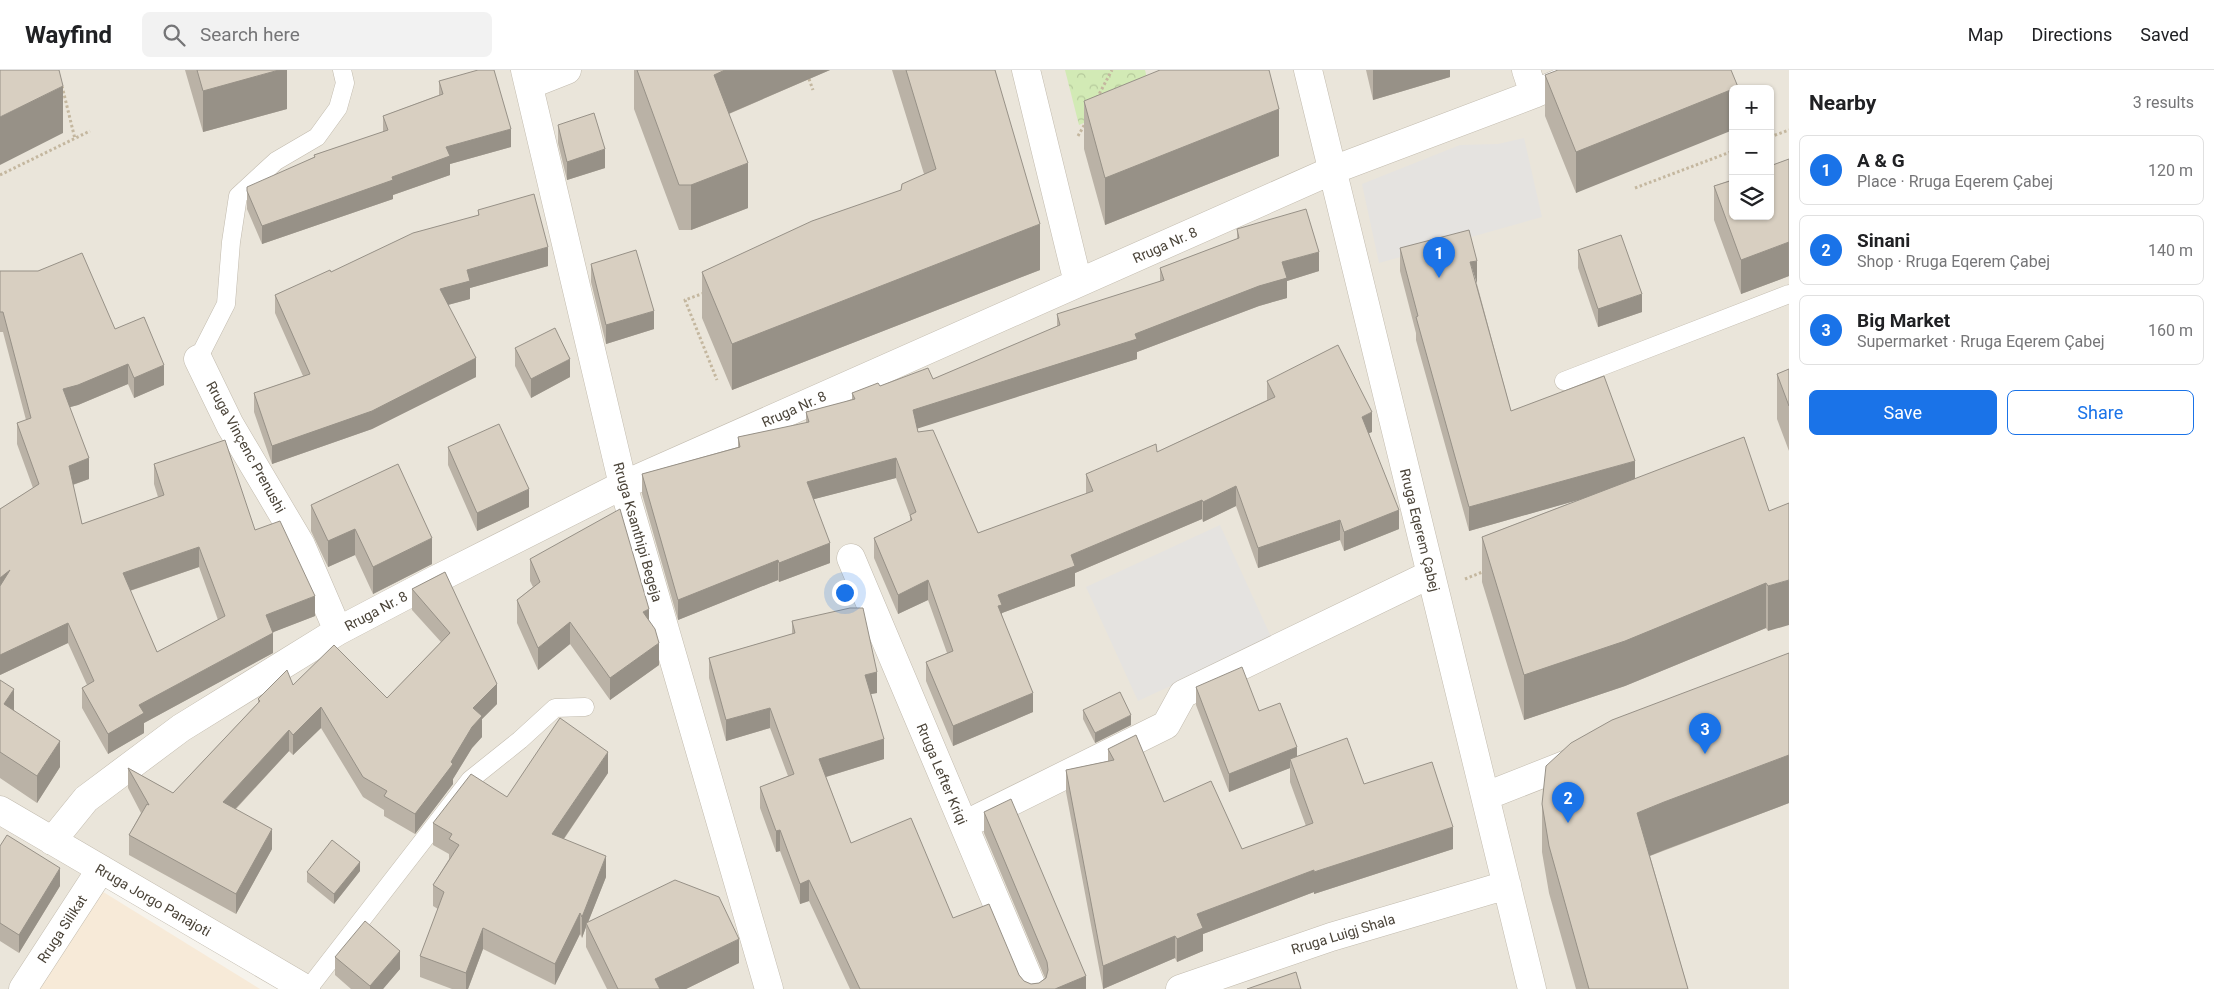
<!DOCTYPE html>
<html lang="en">
<head>
<meta charset="utf-8">
<style>
	body { margin:0; font-family:Roboto,sans-serif; background:#f2f2f2; color:#202124 }
	.controls { position:absolute; right:15px; top:15px; display:grid; overflow:hidden; border-radius:8px; box-shadow:0 1px 4px #0004 }
	.controls button { width:45px; height:45px; display:grid; place-items:center; padding:0; border:0; border-bottom:1px solid #e0e0e0; background:#fff; color:#202124; font:25px sans-serif }
	.you { position:absolute; left:844px; top:522px; width:18px; height:18px; margin:-12px; border:4px solid #fff; border-radius:50%; background:#1a73e8; box-shadow:0 0 0 8px #1a73e833 }
	.badge { display:grid; place-items:center; width:32px; height:32px; border-radius:50%; background:#1a73e8; color:#fff; font-size:16px; font-weight:700 }
	.pin { position:absolute; translate:-50% -41px; filter:drop-shadow(0 1px 2px #0008) }
	.pin::after { content:''; position:absolute; top:26px; width:18px; height:15px; background:inherit; clip-path:polygon(0 0,100% 0,50% 100%) }
	.list { margin:0; padding:0; list-style:none }
	h2 { display:flex; justify-content:space-between; align-items:center; height:65px; margin:0; padding:0 20px; font-size:21px }
	h2 small { font-size:16px; font-weight:400; color:#757577 }
	.list li { display:grid; grid-template-columns:32px 1fr auto; gap:15px; align-items:center; box-sizing:border-box; height:70px; margin:0 10px 10px; padding:0 10px; border:1px solid #e0e0e0; border-radius:8px }
	.list b { display:block; font-size:19px; white-space:nowrap }
	.list p { margin:0; font-size:16px; white-space:nowrap; color:#757577 }
	.list em { font-size:16px; font-style:normal; color:#757577 }
	.actions { display:flex; gap:10px; padding:15px 20px }
	.actions a { flex:1; padding:11px 0; border:1px solid #1a73e8; border-radius:8px; text-align:center; font-size:18px; color:#1a73e8 }
	.actions .main { background:#1a73e8; color:#fff }
	.icon { flex:none; width:28px; height:28px; fill:none; stroke:currentColor; stroke-width:2; stroke-linecap:round; stroke-linejoin:round }
	.map { position:relative; flex:none; width:1789px; height:919px; overflow:hidden }
	header { display:flex; align-items:center; gap:30px; box-sizing:border-box; height:70px; padding:0 25px; background:#fff; border-bottom:1px solid #e0e0e0 }
	header strong { font-size:24px }
	nav { display:flex; gap:28px; margin-inline-start:auto; font-size:18px }
	.search { width:350px; height:45px; background:#f2f2f2; display:flex; align-items:center; gap:12px; box-sizing:border-box; padding:0 18px; border-radius:8px; color:#757577; font-size:19px }
	main { display:flex }
	aside { flex:1; background:#fff }
	.map>svg:first-child { display:block }
	.residential { fill:#eae5da; fill-rule:evenodd }
	.commercial { fill:#f7ead8 }
	.forest { fill:url(#forest-crowns) }
	.parking { fill:#e5e3e0 }
	.lines { fill:none; stroke-linecap:round; stroke-linejoin:round }
	.service-casing { stroke:#c2bbae; stroke-width:19 }
	.minor-casing { stroke:#c2bbae; stroke-width:29 }
	.path { stroke:#c4b79f; stroke-width:3; stroke-dasharray:2.5 2.5; stroke-linecap:butt }
	.service { stroke:#fff; stroke-width:18 }
	.minor { stroke:#fff; stroke-width:28 }
	.wall { fill:#bab2a6; fill-rule:evenodd }
	.shaded-wall { fill:#979187 }
	.building { fill:#d8cfc1; stroke:#979187; fill-rule:evenodd }
	.labels { text-anchor:middle; stroke-width:5; stroke-linejoin:round; paint-order:stroke }
	.street-label { font-size:14px; fill:#4b4439; stroke:#fff }
</style>
</head>
<body>
<header>
<strong>Wayfind</strong>
<div class="search"><svg class="icon" aria-label="search" viewBox="0 0 24 24"><circle cx="10" cy="10" r="6"/><path d="M15 15l6 6"/></svg>Search here</div>
<nav><a>Map</a><a>Directions</a><a>Saved</a></nav>
</header>
<main>
<div class="map">
<svg width="1789" height="919" viewBox="0 0 1789 919">
	<defs>
		<pattern id="forest-crowns" width="20" height="18" patternUnits="userSpaceOnUse" patternTransform="scale(1.25)"><rect width="20" height="18" fill="#d2eab5"/><path d="M2 6a3 3 0 1 1 6 0M12 15a3 3 0 1 1 6 0" fill="none" stroke="#b6ca9c"/></pattern>
	</defs>
	<rect width="100%" height="100%" fill="#f6f3ec"/>
	<path class="residential" d="M 0,0 L 1789,0 L 1789,919 L 306,919 L 101,800 L 23,919 L 0,919 ZM 1733,19 L 1770,19 L 1770,146 L 1733,146 Z"/>
	<path class="commercial" d="M 92,815 L 260,919 L 23,919 Z"/>
	<path class="forest" d="M 1065,0 L 1145,0 L 1151,25 L 1079,55 Z"/>
	<path class="parking" d="M 1524,68 L 1542,147 L 1379,193 L 1362,114 L 1460,75 L 1498,74 Z
		M 1220,455 L 1272,569 L 1138,631 L 1086,517 Z"/>
	<g class="lines">
		<defs>
			<path id="service" d="M 198,289 L 226,234 L 231,172 L 238,126 L 276,91 L 317,67 L 338,38 L 345,13 L 342,0
				M 1564,311 L 1789,224
				M 308,919 L 470,710 L 520,670 L 555,638 L 585,637"/>
			<path id="minor" d="M 525,0 L 623,415 L 769,919
				M 1026,0 L 1078,213
				M 1308,0 L 1532,919
				M 1526,0 L 1534,24
				M 529,15 L 567,0
				M 198,289 L 230,355 L 301,475 L 338,561
				M 851,488 L 1033,919
				M 1486,726 L 1580,689
				M 0,740 L 306,919
				M 964,755 L 1166,655 L 1183,624 L 1431,504
				M 52,771 L 86,729 L 181,658 L 338,561 L 435,510 L 623,415 L 1333,100 L 1534,24 L 1589,0
				M 23,919 L 101,799
				M 1180,919 L 1331,867 L 1507,815"/>
		</defs>
		<use href="#service" class="service-casing"/>
		<use href="#minor" class="minor-casing"/>
		<path class="path" d="M 809,9 L 813,20
			M 62,16 L 75,69
			M 1097,28 L 1112,0
			M 1078,66 L 1086,52
			M 1770,67 L 1789,60
			M 0,105 L 90,61
			M 1635,118 L 1733,81
			M 704,223 L 685,230 L 717,310
			M 1465,509 L 1485,501"/>
		<use href="#service" class="service"/>
		<use href="#minor" class="minor"/>
	</g>
	<path class="wall" d="M 185,0 L 287,0 L 287,39 L 203,62 Z
		M 634,0 L 830,0 L 729,44 L 748,138 L 691,160 L 679,160 L 634,39 Z
		M 892,0 L 995,0 L 1040,200 L 732,320 L 702,248 L 702,202 L 901,120 L 924,104 Z
		M 1366,0 L 1450,0 L 1450,7 L 1373,30 Z
		M 1545,5 L 1738,19 L 1576,123 L 1545,46 Z
		M 439,11 L 511,77 L 450,94 L 450,105 L 393,125 L 393,129 L 262,174 L 247,139 L 247,121 L 314,87 L 314,85 L 383,62 L 383,46 L 439,25 Z
		M 1084,31 L 1279,86 L 1105,155 L 1084,79 Z
		M 558,55 L 605,98 L 567,110 L 558,73 Z
		M 1789,89 L 1789,206 L 1741,224 L 1714,150 L 1714,116 Z
		M 478,140 L 548,196 L 470,218 L 470,229 L 448,235 L 476,307 L 372,359 L 272,394 L 254,342 L 254,323 L 303,306 L 275,243 L 275,225 L 478,145 Z
		M 1237,159 L 1319,201 L 1287,211 L 1287,228 L 1259,236 L 1137,282 L 1137,289 L 917,358 L 918,362 L 978,463 L 1086,424 L 1086,404 L 1157,382 L 1267,330 L 1267,311 L 1372,362 L 1369,363 L 1399,459 L 1344,481 L 1340,470 L 1258,498 L 1236,436 L 1203,452 L 1202,449 L 1075,503 L 1075,516 L 1002,543 L 1002,545 L 1033,642 L 953,676 L 926,611 L 926,592 L 947,583 L 928,530 L 898,544 L 874,488 L 874,468 L 910,451 L 910,446 L 896,408 L 814,429 L 830,493 L 779,512 L 778,510 L 678,550 L 642,424 L 642,404 L 738,377 L 738,367 L 806,353 L 806,342 L 852,330 L 852,323 L 880,316 L 933,309 L 1057,257 L 1057,244 L 1160,212 L 1160,198 L 1237,169 Z
		M 1400,178 L 1477,214 L 1511,341 L 1635,409 L 1769,441 L 1768,561 L 1766,558 L 1625,616 L 1524,650 L 1482,512 L 1482,467 L 1581,429 L 1469,461 L 1416,270 L 1416,263 L 1400,201 Z
		M 1578,180 L 1642,242 L 1598,257 L 1578,198 Z
		M 591,194 L 654,259 L 606,274 L 591,212 Z
		M 0,201 L 115,259 L 164,315 L 134,328 L 128,314 L 78,335 L 70,337 L 89,409 L 73,415 L 82,454 L 158,427 L 154,414 L 154,394 L 255,460 L 315,546 L 273,562 L 273,583 L 144,653 L 144,663 L 108,684 L 82,638 L 82,618 L 87,615 L 68,573 L 0,605 L 0,439 L 33,418 L 17,374 L 17,353 L 26,350 L 3,262 L 0,262 ZM 199,497 L 218,550 L 157,582 L 130,521 Z
		M 515,278 L 570,307 L 531,328 L 515,296 Z
		M 1789,299 L 1789,381 L 1777,349 L 1777,304 Z
		M 448,377 L 529,437 L 477,461 L 448,395 Z
		M 311,435 L 432,494 L 373,524 L 355,485 L 328,497 L 311,461 Z
		M 530,489 L 649,551 L 659,595 L 610,630 L 570,574 L 538,600 L 517,553 L 517,530 L 533,517 L 530,511 Z
		M 445,502 L 497,634 L 482,649 L 482,667 L 472,678 L 453,709 L 453,714 L 415,764 L 384,746 L 384,740 L 363,727 L 321,658 L 293,685 L 289,681 L 236,739 L 272,779 L 236,844 L 129,785 L 129,765 L 141,743 L 128,718 L 128,698 L 173,723 L 258,633 L 258,629 L 293,615 L 387,628 L 441,572 L 412,540 L 412,519 Z
		M 792,551 L 877,623 L 871,624 L 884,689 L 826,707 L 851,773 L 953,848 L 1019,905 L 1024,911 L 1031,914 L 1039,913 L 1045,908 L 984,763 L 984,742 L 1086,919 L 850,919 L 809,831 L 800,834 L 780,781 L 776,782 L 760,738 L 760,717 L 788,706 L 770,658 L 726,671 L 709,608 L 709,588 L 792,564 Z
		M 1789,583 L 1789,733 L 1650,786 L 1688,919 L 1576,919 L 1549,823 L 1542,782 L 1542,734 Z
		M 0,610 L 14,640 L 60,697 L 37,733 L 0,708 Z
		M 1196,617 L 1259,641 L 1297,687 L 1364,714 L 1453,779 L 1314,824 L 1314,822 L 1203,864 L 1203,881 L 1177,892 L 1175,888 L 1103,919 L 1066,722 L 1066,700 L 1108,691 L 1108,679 L 1164,732 L 1242,779 L 1306,756 L 1290,712 L 1290,698 L 1229,722 L 1196,635 Z
		M 1083,640 L 1131,655 L 1095,673 L 1083,649 Z
		M 608,703 L 564,769 L 606,807 L 588,852 L 739,893 L 686,919 L 607,919 L 586,877 L 586,857 L 582,868 L 580,864 L 555,915 L 483,879 L 468,919 L 452,919 L 420,907 L 420,886 L 438,839 L 433,836 L 433,815 L 449,789 L 449,784 L 433,775 L 433,753 L 507,727 Z
		M 0,776 L 60,816 L 19,883 L 0,871 Z
		M 360,801 L 334,834 L 307,812 L 307,802 Z
		M 335,887 L 400,899 L 383,919 L 351,919 L 335,905 Z"/>
	<path class="shaded-wall" d="M 279,0 L 287,0 L 287,39 L 203,62 L 203,21 Z
		M 725,0 L 830,0 L 714,50 L 714,5 Z
		M 1373,0 L 1450,0 L 1450,7 L 1373,30 Z
		M 63,16 L 63,63 L 0,95 L 0,47 Z
		M 1733,19 L 1733,60 L 1576,123 L 1576,82 Z
		M 1279,39 L 1279,86 L 1105,155 L 1105,108 Z
		M 511,59 L 511,77 L 450,94 L 450,105 L 393,125 L 393,129 L 262,174 L 262,156 L 392,107 L 446,77 Z
		M 605,79 L 605,98 L 567,110 L 567,92 Z
		M 748,93 L 748,138 L 691,160 L 691,115 Z
		M 1040,154 L 1040,200 L 732,320 L 732,274 Z
		M 1789,172 L 1789,206 L 1741,224 L 1741,190 Z
		M 548,177 L 548,196 L 470,218 L 470,229 L 440,237 L 440,219 L 467,200 Z
		M 1319,182 L 1319,201 L 1287,211 L 1287,228 L 1259,236 L 1137,282 L 1137,289 L 913,360 L 913,340 L 1135,264 L 1282,192 Z
		M 1477,191 L 1477,214 L 1470,192 Z
		M 1642,224 L 1642,242 L 1598,257 L 1598,239 Z
		M 654,241 L 654,259 L 606,274 L 606,255 Z
		M 476,288 L 476,307 L 372,359 L 272,394 L 272,376 Z
		M 570,289 L 570,307 L 531,328 L 531,309 Z
		M 128,294 L 128,314 L 78,335 L 63,339 L 63,319 Z
		M 164,295 L 164,315 L 134,328 L 134,308 Z
		M 1372,342 L 1372,362 L 1362,366 L 1362,347 Z
		M 89,388 L 89,409 L 69,416 L 69,396 Z
		M 896,388 L 896,408 L 807,431 L 807,412 Z
		M 1635,391 L 1635,414 L 1469,461 L 1469,437 Z
		M 1236,416 L 1236,436 L 1203,452 L 1203,432 Z
		M 529,419 L 529,437 L 477,461 L 477,443 Z
		M 1202,430 L 1202,449 L 1075,503 L 1075,516 L 1002,543 L 1002,555 L 998,556 L 998,525 L 1071,485 Z
		M 1399,440 L 1399,459 L 1344,481 L 1344,462 Z
		M 1340,450 L 1340,470 L 1258,498 L 1258,478 Z
		M 355,459 L 355,485 L 328,497 L 328,471 Z
		M 432,468 L 432,494 L 373,524 L 373,497 Z
		M 830,473 L 830,493 L 779,512 L 779,493 Z
		M 199,477 L 199,497 L 123,523 L 123,503 Z
		M 778,490 L 778,510 L 678,550 L 678,530 Z
		M 10,500 L 0,529 L 0,508 Z
		M 928,510 L 928,530 L 898,544 L 898,525 Z
		M 1789,510 L 1789,555 L 1768,561 L 1768,516 Z
		M 1766,513 L 1766,558 L 1625,616 L 1524,650 L 1524,605 Z
		M 315,526 L 315,546 L 266,565 L 266,545 Z
		M 649,539 L 649,561 L 643,542 Z
		M 570,552 L 570,574 L 538,600 L 538,578 Z
		M 68,553 L 68,573 L 0,605 L 0,585 Z
		M 273,563 L 273,583 L 144,653 L 144,663 L 108,684 L 108,664 L 139,635 Z
		M 659,573 L 659,595 L 610,630 L 610,608 Z
		M 877,602 L 877,623 L 865,625 L 865,605 Z
		M 497,614 L 497,634 L 482,649 L 482,667 L 472,678 L 453,709 L 453,714 L 415,764 L 415,744 L 451,692 L 473,638 Z
		M 14,619 L 14,646 L 4,634 Z
		M 1033,623 L 1033,642 L 953,676 L 953,656 Z
		M 321,637 L 321,658 L 293,685 L 293,665 Z
		M 770,638 L 770,658 L 726,671 L 726,650 Z
		M 1131,645 L 1131,655 L 1095,673 L 1095,663 Z
		M 289,660 L 289,681 L 223,752 L 223,732 Z
		M 884,669 L 884,689 L 819,709 L 819,689 Z
		M 60,671 L 60,697 L 37,733 L 37,706 Z
		M 1297,677 L 1297,696 L 1290,689 L 1290,698 L 1229,722 L 1229,704 Z
		M 608,682 L 608,703 L 552,786 L 552,764 Z
		M 1789,685 L 1789,733 L 1664,780 L 1637,791 L 1637,743 L 1664,732 Z
		M 1453,757 L 1453,779 L 1314,824 L 1314,802 Z
		M 272,759 L 272,779 L 236,844 L 236,824 Z
		M 780,760 L 780,781 L 776,782 L 776,761 Z
		M 606,786 L 606,807 L 587,855 L 586,853 L 586,857 L 582,868 L 582,847 Z
		M 360,792 L 360,801 L 334,834 L 334,824 Z
		M 60,798 L 60,816 L 19,883 L 19,865 Z
		M 1314,800 L 1314,822 L 1203,864 L 1203,881 L 1177,892 L 1177,869 L 1197,844 Z
		M 809,810 L 809,831 L 800,834 L 800,814 Z
		M 580,843 L 580,864 L 555,915 L 555,894 Z
		M 483,858 L 483,879 L 468,919 L 466,919 L 466,903 Z
		M 1175,866 L 1175,888 L 1103,919 L 1103,896 Z
		M 739,869 L 739,893 L 686,919 L 655,919 L 655,909 Z
		M 400,881 L 400,899 L 383,919 L 370,919 L 370,916 Z
		M 1086,906 L 1086,919 L 1055,919 Z"/>
	<path class="building" d="M 0,0 L 59,0 L 63,16 L 0,47 Z
		M 197,0 L 279,0 L 203,21 Z
		M 478,0 L 494,0 L 511,59 L 446,77 L 450,86 L 392,107 L 393,110 L 262,156 L 247,121 L 247,117 L 315,87 L 314,85 L 388,60 L 383,46 L 443,24 L 439,11 Z
		M 637,0 L 725,0 L 714,5 L 748,93 L 691,115 L 679,115 Z
		M 906,0 L 995,0 L 1040,154 L 732,274 L 702,202 L 812,151 L 901,120 L 902,114 L 936,99 Z
		M 1160,0 L 1269,0 L 1279,39 L 1105,108 L 1084,31 Z
		M 1558,0 L 1731,0 L 1738,17 L 1576,82 L 1545,5 Z
		M 594,43 L 605,79 L 567,92 L 558,55 Z
		M 1789,89 L 1789,172 L 1741,190 L 1714,116 L 1733,110 L 1733,146 L 1770,146 L 1770,96 Z
		M 534,124 L 548,177 L 467,200 L 470,211 L 440,219 L 476,288 L 372,341 L 272,376 L 254,323 L 310,304 L 275,225 L 330,200 L 331,202 L 413,163 L 479,145 L 478,140 Z
		M 1306,139 L 1319,182 L 1282,192 L 1287,208 L 1259,216 L 1135,264 L 1137,269 L 913,340 L 918,362 L 933,360 L 978,463 L 1093,421 L 1086,404 L 1156,374 L 1157,382 L 1275,327 L 1267,311 L 1338,275 L 1372,342 L 1362,347 L 1399,440 L 1344,462 L 1340,450 L 1258,478 L 1236,416 L 1203,432 L 1202,430 L 1071,485 L 1075,496 L 998,525 L 1002,535 L 998,536 L 1033,623 L 953,656 L 926,592 L 953,581 L 928,510 L 898,525 L 874,468 L 912,450 L 910,445 L 916,442 L 896,388 L 807,412 L 830,473 L 779,493 L 778,490 L 678,530 L 642,404 L 740,377 L 738,367 L 809,352 L 806,342 L 855,329 L 852,323 L 878,313 L 880,316 L 928,298 L 933,309 L 1060,255 L 1057,244 L 1164,210 L 1160,198 L 1239,168 L 1237,159 Z
		M 1469,160 L 1477,191 L 1470,192 L 1511,341 L 1604,306 L 1635,391 L 1469,437 L 1416,247 L 1418,246 L 1400,178 Z
		M 1621,165 L 1642,224 L 1598,239 L 1578,180 Z
		M 636,180 L 654,241 L 606,255 L 591,194 Z
		M 82,183 L 115,259 L 144,247 L 164,295 L 134,308 L 128,294 L 78,315 L 63,319 L 89,388 L 69,396 L 82,454 L 164,425 L 154,394 L 225,370 L 255,460 L 280,451 L 315,526 L 266,545 L 273,563 L 139,635 L 144,643 L 108,664 L 82,618 L 94,611 L 68,553 L 0,585 L 0,516 L 10,500 L 0,508 L 0,439 L 39,414 L 17,353 L 31,348 L 3,242 L 0,242 L 0,201 L 38,201 ZM 199,477 L 225,546 L 157,582 L 123,503 Z
		M 555,258 L 570,289 L 531,309 L 515,278 Z
		M 1789,299 L 1789,336 L 1777,304 Z
		M 499,354 L 529,419 L 477,443 L 448,377 Z
		M 1744,367 L 1769,441 L 1789,433 L 1789,510 L 1768,516 L 1766,513 L 1625,571 L 1524,605 L 1482,467 Z
		M 398,394 L 432,468 L 373,497 L 355,459 L 328,471 L 311,435 Z
		M 620,439 L 649,539 L 643,542 L 655,559 L 659,573 L 610,608 L 570,552 L 538,578 L 517,530 L 540,512 L 530,489 Z
		M 445,502 L 497,614 L 473,638 L 482,646 L 472,657 L 451,692 L 453,694 L 415,744 L 384,726 L 387,721 L 363,707 L 321,637 L 293,665 L 289,660 L 223,732 L 272,759 L 236,824 L 129,765 L 147,734 L 149,735 L 128,698 L 173,723 L 260,631 L 258,629 L 287,600 L 293,615 L 334,575 L 387,628 L 450,563 L 412,519 Z
		M 850,538 L 863,538 L 877,602 L 865,605 L 884,669 L 819,689 L 851,773 L 911,748 L 953,848 L 989,834 L 1019,905 L 1024,911 L 1031,914 L 1039,913 L 1046,908 L 1048,900 L 1047,892 L 984,742 L 1011,729 L 1086,906 L 1055,919 L 860,919 L 809,810 L 800,814 L 780,760 L 776,761 L 760,717 L 794,704 L 770,638 L 726,650 L 709,588 L 795,563 L 792,551 Z
		M 1789,583 L 1789,685 L 1664,732 L 1637,743 L 1688,919 L 1589,919 L 1549,776 L 1542,734 L 1546,696 L 1571,673 L 1612,650 Z
		M 1242,597 L 1259,641 L 1280,633 L 1297,677 L 1229,704 L 1196,617 Z
		M 0,610 L 14,619 L 4,634 L 60,671 L 37,706 L 0,682 Z
		M 1120,622 L 1131,645 L 1095,663 L 1083,640 Z
		M 560,648 L 608,682 L 552,764 L 606,786 L 582,847 L 580,843 L 555,894 L 483,858 L 466,903 L 420,886 L 444,822 L 433,815 L 459,775 L 449,769 L 452,764 L 433,753 L 471,704 L 507,727 Z
		M 1136,665 L 1164,732 L 1211,711 L 1242,779 L 1313,753 L 1290,689 L 1347,668 L 1364,714 L 1432,692 L 1453,757 L 1314,802 L 1314,800 L 1197,844 L 1203,858 L 1177,869 L 1175,866 L 1103,896 L 1066,700 L 1114,690 L 1108,679 Z
		M 7,765 L 60,798 L 19,865 L 0,853 L 0,776 Z
		M 332,770 L 360,792 L 334,824 L 307,802 Z
		M 675,810 L 719,827 L 739,869 L 655,909 L 660,919 L 618,919 L 586,853 Z
		M 365,851 L 400,881 L 370,916 L 335,887 Z
		M 1296,902 L 1301,919 L 1247,919 Z"/>
	<g class="labels">
		<g class="street-label">
			<text transform="translate(1165 175) rotate(-24)" y="5">Rruga Nr. 8</text>
			<text transform="translate(794 339) rotate(-24)" y="5">Rruga Nr. 8</text>
			<text transform="translate(246 377) rotate(61)" y="5">Rruga Vinçenc Prenushi</text>
			<text transform="translate(1420 460) rotate(76)" y="5">Rruga Eqerem Çabej</text>
			<text transform="translate(638 462) rotate(74)" y="5">Rruga Ksanthipi Begeja</text>
			<text transform="translate(376 541) rotate(-28)" y="5">Rruga Nr. 8</text>
			<text transform="translate(942 704) rotate(67)" y="5">Rruga Lefter Kriqi</text>
			<text transform="translate(153 830) rotate(30)" y="5">Rruga Jorgo Panajoti</text>
			<text transform="translate(62 859) rotate(-57)" y="5">Rruga Silikat</text>
			<text transform="translate(1343 864) rotate(-17)" y="5">Rruga Luigj Shala</text>
		</g>
	</g>
</svg>
<div class="controls">
<button>+</button>
<button>−</button>
<button><svg class="icon" aria-label="layers" viewBox="0 0 24 24"><path d="M12 4l9 5-9 5-9-5zM3 14l9 5 9-5"/></svg></button>
</div>
<div class="you"></div>
<div class="pin badge" style="left:1439px;top:208px">1</div>
<div class="pin badge" style="left:1568px;top:753px">2</div>
<div class="pin badge" style="left:1705px;top:684px">3</div>
</div>
<aside>
<h2>Nearby<small>3 results</small></h2>
<ul class="list">
<li><span class="badge">1</span><div><b>A &amp; G</b><p>Place · Rruga Eqerem Çabej</p></div><em>120 m</em></li>
<li><span class="badge">2</span><div><b>Sinani</b><p>Shop · Rruga Eqerem Çabej</p></div><em>140 m</em></li>
<li><span class="badge">3</span><div><b>Big Market</b><p>Supermarket · Rruga Eqerem Çabej</p></div><em>160 m</em></li>
</ul>
<div class="actions"><a class="main">Save</a><a>Share</a></div>
</aside>
</main>
</body>
</html>
